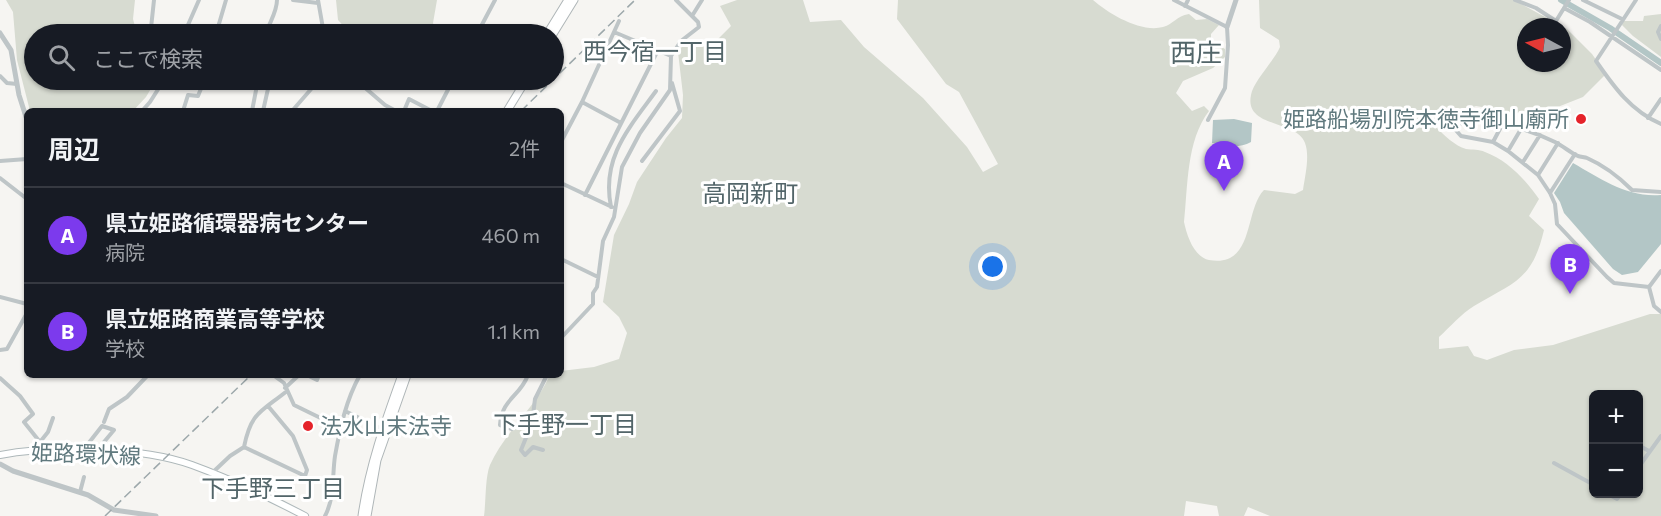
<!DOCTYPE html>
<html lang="ja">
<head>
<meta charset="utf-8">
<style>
	body { margin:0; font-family:Commissioner,"Noto Sans JP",sans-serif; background:#242831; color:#f1f3f6 }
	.controls { position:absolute; right:18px; bottom:18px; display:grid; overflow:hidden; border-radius:9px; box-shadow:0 2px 4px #0004 }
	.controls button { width:54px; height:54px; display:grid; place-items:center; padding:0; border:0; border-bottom:2px solid #363941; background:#171b24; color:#f1f3f6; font:30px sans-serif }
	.compass { position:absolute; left:1517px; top:18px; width:54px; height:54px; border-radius:50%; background:#171b24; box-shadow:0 2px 4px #0004; rotate:277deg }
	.you { position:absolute; left:993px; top:267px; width:21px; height:21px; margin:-15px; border:4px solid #fff; border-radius:50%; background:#1a73e8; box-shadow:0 0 0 9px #1a73e833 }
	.badge { display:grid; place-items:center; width:39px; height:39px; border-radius:50%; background:#7c3aed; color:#fff; font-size:20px; font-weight:700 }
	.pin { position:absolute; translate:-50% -50px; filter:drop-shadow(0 2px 3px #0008) }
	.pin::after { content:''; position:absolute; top:32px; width:21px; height:18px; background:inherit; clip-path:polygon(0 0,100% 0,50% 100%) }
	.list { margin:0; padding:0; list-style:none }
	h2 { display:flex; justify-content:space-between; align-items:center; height:78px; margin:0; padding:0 24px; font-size:26px }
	h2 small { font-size:20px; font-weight:400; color:#9ea1a6 }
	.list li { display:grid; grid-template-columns:39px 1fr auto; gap:18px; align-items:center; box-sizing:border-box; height:96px; padding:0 24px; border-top:2px solid #363941 }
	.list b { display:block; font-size:22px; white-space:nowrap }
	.list p { margin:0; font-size:20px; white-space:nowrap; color:#9ea1a6 }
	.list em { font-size:20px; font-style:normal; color:#9ea1a6 }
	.icon { flex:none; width:33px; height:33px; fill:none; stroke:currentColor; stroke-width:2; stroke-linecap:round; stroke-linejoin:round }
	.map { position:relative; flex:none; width:1661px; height:516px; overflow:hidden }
	.search { position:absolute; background:#171b24; box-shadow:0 2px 4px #0004; left:24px; top:24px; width:540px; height:66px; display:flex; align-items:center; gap:15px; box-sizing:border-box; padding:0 21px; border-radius:33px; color:#9ea1a6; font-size:22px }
	.panel { position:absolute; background:#171b24; box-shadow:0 2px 4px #0004; left:24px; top:108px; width:540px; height:270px; border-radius:9px }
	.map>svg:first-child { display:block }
	.green { fill:#d7dbd1; fill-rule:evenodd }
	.water { fill:#b3c6c6 }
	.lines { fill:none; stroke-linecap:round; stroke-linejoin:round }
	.river { stroke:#b3c6c6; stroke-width:6 }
	.secondary-casing { stroke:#aeb8ba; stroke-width:8 }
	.trunk-casing { stroke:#afb6b8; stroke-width:9 }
	.minor { stroke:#bec5c7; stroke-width:4 }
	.tertiary { stroke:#bec5c7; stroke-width:5 }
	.secondary { stroke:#fff; stroke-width:6 }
	.trunk { stroke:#fff; stroke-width:7 }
	.rail { stroke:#9da8ab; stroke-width:1.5; stroke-dasharray:9 4.5; stroke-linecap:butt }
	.poi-dot { fill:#e5232a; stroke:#fff; stroke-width:2 }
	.labels { text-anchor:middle; stroke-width:6; stroke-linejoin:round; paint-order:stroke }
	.poi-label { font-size:22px; fill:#60797e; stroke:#fff; text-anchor:end }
	.street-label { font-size:22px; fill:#60797e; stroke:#fff }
	.neighbourhood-label { font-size:24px; fill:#526569; stroke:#fff }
	.quarter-label { font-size:26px; fill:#526569; stroke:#fff }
</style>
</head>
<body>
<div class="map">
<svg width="1661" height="516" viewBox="0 0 1661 516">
	<rect width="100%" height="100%" fill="#f6f5f2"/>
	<path class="green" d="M 6,0 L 135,0 L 133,19 L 137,34 L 34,34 L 34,80 L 156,80 L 146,97 L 133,111 L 30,111 L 17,60 L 13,12 Z
		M 336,0 L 437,0 L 433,23 L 437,34 L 351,34 L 338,20 Z
		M 737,0 L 803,0 L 810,22 L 841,20 L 864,47 L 923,98 L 967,147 L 983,172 L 998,164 L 959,92 L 946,84 L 897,19 L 898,0 L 1093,0 C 1109,14 1141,33 1163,27 C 1174,24 1176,16 1189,14 L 1196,20 L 1207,19 L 1219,25 L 1211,34 L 1211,41 L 1225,49 L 1225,57 L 1213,68 L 1183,81 L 1176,93 L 1192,111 L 1204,106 L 1209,111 C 1186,141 1188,187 1184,222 C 1187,236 1194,257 1209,260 C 1255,268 1244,210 1264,190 L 1295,194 L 1303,190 C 1305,176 1310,156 1305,143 C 1297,120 1244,128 1251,95 C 1253,82 1274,61 1280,47 L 1279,40 L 1260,28 L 1259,0 L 1514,0 L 1567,29 L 1592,54 L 1606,74 L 1583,97 L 1540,114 L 1516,113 L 1476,106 L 1442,118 L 1436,127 C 1444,135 1455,146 1466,149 C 1472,150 1479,149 1485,152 C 1507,160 1526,180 1539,199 L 1529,216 L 1544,230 C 1532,281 1514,282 1474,306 C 1461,314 1450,327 1439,337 L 1439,349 L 1468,346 L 1474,356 L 1487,360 L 1514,350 L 1553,345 L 1650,314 L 1661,314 L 1661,516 L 1270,516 L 1248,507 L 1244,516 L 1219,516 L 1217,506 L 1186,501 L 1184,516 L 484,516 C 486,502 485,477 490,465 C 505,432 535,408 550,375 L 561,375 L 561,371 L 594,367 L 619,359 L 627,333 L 619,317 L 603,302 L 614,235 L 629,204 L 637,182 L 666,138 L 682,118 L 683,95 L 678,52 L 687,40 L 717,40 L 731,26 L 720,6 ZM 1526,27 L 1562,27 L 1562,63 L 1526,63 ZM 1594,394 L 1638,394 L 1638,494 L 1594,494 Z
		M 1661,14 L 1661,57 L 1633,36 L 1622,25 L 1623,21 L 1643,21 L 1644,16 Z"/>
	<path class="water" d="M 1234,119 L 1252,123 L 1251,142 C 1239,149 1225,146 1212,143 L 1213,120 Z
		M 1573,163 C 1601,179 1628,198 1661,195 L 1661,244 L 1638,272 L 1622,275 L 1613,269 L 1564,213 L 1560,202 L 1554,193 Z"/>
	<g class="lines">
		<path class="river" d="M 1561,0 L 1610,28 L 1661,63"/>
		<defs>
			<path id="secondary" d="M 0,455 C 52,445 142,447 192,465 C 230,479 269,497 305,516"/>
			<path id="trunk" d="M 547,34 L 568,0
				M 553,34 L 574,0
				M 507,111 L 526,80
				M 362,516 C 369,467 385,422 402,375
				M 367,516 L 377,460 L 407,375"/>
		</defs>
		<use href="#secondary" class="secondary-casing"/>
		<use href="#trunk" class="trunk-casing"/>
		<path class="minor" d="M 154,0 L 151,28 L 185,31
			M 293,0 L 318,3
			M 318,0 L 324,34
			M 1174,0 L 1227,27 L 1228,45 L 1225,88 L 1208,120
			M 1515,0 L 1536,8 L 1556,21 L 1569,0
			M 1583,0 L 1622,19
			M 1636,0 L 1596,61 C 1614,87 1631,111 1661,124
			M 1185,6 L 1188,0
			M 1564,8 L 1590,22 L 1661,70
			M 692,16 L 702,0
			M 1661,26 L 1658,32 L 1661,39
			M 185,30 L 206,33 L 216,29 L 238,34
			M 614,32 L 671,56
			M 266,33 L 278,34
			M 184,34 L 199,0
			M 216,34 L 226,0
			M 266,34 C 269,23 277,12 277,0
			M 477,34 L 495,0
			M 0,76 L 7,83 L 17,84
			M 181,80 L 202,86 L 198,96 L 188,95 L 183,111
			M 356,80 L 385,105 L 396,111
			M 582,102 L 621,123
			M 142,111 L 150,102 L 164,80
			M 252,111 L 258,80
			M 263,111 L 270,80
			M 292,111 L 319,80
			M 404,111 L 409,99 L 432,111
			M 437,111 L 453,80
			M 1648,118 L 1661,99
			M 561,142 L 582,102 L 619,21
			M 1493,142 L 1502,125
			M 1508,151 L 1521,129
			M 0,161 L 27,159
			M 642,161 L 680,111 L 672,83
			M 1523,162 L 1540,135
			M 1538,175 L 1558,143
			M 0,178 L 27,199
			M 561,183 L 612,207
			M 1661,192 L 1632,190 C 1620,178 1603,165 1587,158 C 1585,157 1581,157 1578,156 C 1571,153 1563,146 1555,142 C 1531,130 1477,112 1453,127 L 1461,136 L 1493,142 L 1508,151 L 1538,175 L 1550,193 L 1555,204 L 1557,224 L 1607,277 L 1614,283 L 1649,287 L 1661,271
			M 1550,193 L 1575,154
			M 585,195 L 658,50
			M 611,207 C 601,158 629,128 656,91
			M 561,259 L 598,277
			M 1649,287 L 1654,306 L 1661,312
			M 0,297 L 27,304
			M 561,338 L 593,304 L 593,293 L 597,287 L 603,241 L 614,217 L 622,167 L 640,133 L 670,90 L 671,56 L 681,41 L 699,27 L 698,22 L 676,0
			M 0,350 L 7,349 L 27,313
			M 273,375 L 284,383 L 294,405 L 341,428
			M 307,375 L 317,380 L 319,375
			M 0,378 L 20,396 L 33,414 L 24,422 L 40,442 L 39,451
			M 285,388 L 299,375
			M 345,411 L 382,429
			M 523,418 L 520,423 L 512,429 L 500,425 C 502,398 520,397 528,375
			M 104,422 L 109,409 L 127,397 L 148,375
			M 40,442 L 48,432 L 53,418
			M 1638,445 L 1649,451
			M 244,447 L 305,476 L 307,470 L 293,436 L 268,406
			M 84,449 L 102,426 L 114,430 L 104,442 L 101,450
			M 543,450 L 533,447 L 525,455 L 521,450 L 532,423 L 535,399 L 547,375
			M 1554,463 L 1594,485
			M 1638,468 L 1661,436
			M 212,473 L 230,456 L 244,447 C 251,412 261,412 287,391
			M 80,492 L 84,477
			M 1608,494 L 1617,499 L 1621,494
			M 325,516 C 335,497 332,476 335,456 C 340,428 346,400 360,375"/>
		<path class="tertiary" d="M 1227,27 L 1236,0
			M 0,33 L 11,50 L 19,95 L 27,120
			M 0,464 L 13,471 L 88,495 L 114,510 L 156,516"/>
		<use href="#secondary" class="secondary"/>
		<use href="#trunk" class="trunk"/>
		<path class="rail" d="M 521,111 L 635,0
			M 105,516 L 251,375"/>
	</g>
	<g class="poi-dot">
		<circle cx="1581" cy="119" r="6"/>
		<circle cx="308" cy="426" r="6"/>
	</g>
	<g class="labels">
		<g class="poi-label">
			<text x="1569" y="127">姫路船場別院本徳寺御山廟所</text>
			<text x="320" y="434" text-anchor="start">法水山末法寺</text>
		</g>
		<g class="street-label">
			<text transform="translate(86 454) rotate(2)" y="8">姫路環状線</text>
		</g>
		<g class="neighbourhood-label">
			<text x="655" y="60">西今宿一丁目</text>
			<text x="750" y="202">高岡新町</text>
			<text x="565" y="433">下手野一丁目</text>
			<text x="273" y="497">下手野三丁目</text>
		</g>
		<g class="quarter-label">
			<text x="1196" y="62">西庄</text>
		</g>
	</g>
</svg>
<div class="controls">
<button>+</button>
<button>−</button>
</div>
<svg class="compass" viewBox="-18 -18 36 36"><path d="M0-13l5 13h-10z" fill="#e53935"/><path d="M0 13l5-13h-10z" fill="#9ea1a6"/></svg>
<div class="you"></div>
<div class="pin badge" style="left:1224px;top:191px">A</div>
<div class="pin badge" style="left:1570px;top:294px">B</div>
<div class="search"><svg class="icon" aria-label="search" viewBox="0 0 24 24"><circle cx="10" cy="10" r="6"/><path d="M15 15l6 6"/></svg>ここで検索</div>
<section class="panel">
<h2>周辺<small>2件</small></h2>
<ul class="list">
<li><span class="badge">A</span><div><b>県立姫路循環器病センター</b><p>病院</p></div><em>460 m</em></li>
<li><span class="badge">B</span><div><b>県立姫路商業高等学校</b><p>学校</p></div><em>1.1 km</em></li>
</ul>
</section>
</div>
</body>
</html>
